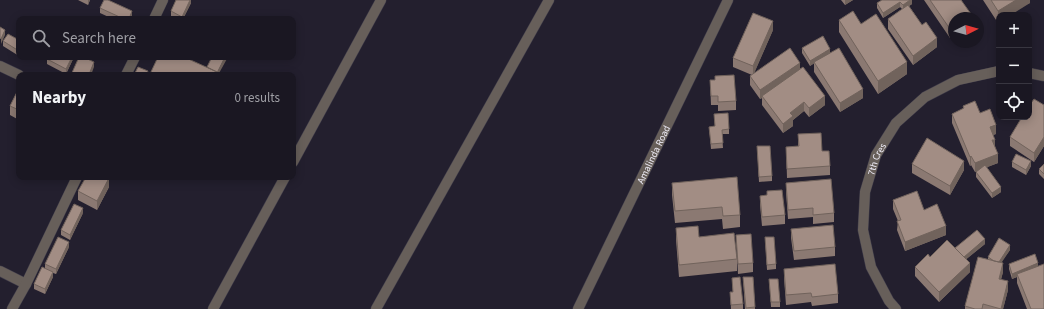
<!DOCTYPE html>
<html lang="en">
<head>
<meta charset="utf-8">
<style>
	body { margin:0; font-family:"Source Sans 3",sans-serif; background:#23202a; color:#f1f3f6 }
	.controls { position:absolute; right:12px; top:12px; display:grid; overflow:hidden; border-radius:8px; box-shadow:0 2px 10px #0003 }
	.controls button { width:36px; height:36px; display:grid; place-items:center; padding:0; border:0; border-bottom:1px solid #383640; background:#1a1722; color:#f1f3f6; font:20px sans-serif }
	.compass { position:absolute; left:948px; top:12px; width:36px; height:36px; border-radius:50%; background:#1a1722; box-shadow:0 2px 10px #0003; rotate:84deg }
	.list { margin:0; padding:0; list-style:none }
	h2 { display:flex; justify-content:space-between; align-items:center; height:52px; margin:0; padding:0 16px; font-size:17px }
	h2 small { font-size:13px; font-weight:400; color:#9f9fa5 }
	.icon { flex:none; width:22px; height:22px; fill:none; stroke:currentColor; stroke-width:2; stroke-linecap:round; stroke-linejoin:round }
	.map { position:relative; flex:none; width:1044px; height:309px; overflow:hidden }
	.search { position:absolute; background:#1a1722; box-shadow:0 2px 10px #0003; left:16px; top:16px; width:280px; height:44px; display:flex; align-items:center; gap:10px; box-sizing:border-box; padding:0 14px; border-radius:8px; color:#9f9fa5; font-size:15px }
	.panel { position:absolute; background:#1a1722; box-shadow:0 2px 10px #0003; left:16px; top:72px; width:280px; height:108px; border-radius:8px }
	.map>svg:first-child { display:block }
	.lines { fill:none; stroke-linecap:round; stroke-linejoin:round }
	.minor-casing { stroke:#3f3c4a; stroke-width:11 }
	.minor { stroke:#675f5a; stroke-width:10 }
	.wall { fill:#8b7972 }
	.shaded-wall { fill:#71635c }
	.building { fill:#a28d84; stroke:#71635c }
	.labels { text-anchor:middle; stroke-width:4; stroke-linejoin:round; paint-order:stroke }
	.street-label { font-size:10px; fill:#edebf6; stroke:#231f2e }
</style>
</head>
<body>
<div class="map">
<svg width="1044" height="309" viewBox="0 0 1044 309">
	<rect width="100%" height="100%" fill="#231f2e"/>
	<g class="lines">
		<defs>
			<g id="minor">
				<path d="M 154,19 L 163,0"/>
				<path d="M 0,66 L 19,75"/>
				<path d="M 1029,73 L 1044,76"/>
				<path d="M 126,75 L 135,57"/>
				<path d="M 293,162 L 381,0"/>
				<path d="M 0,271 L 26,284"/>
				<path d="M 12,309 L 26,284 L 77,177"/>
				<path d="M 213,309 L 285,177"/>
				<path d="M 376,309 L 549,0"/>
				<path id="s1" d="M 578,309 L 728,0"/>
				<path id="s2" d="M 896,309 L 889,301 L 871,267 L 863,230 L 865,192 L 876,155 L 896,123 L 925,97 L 958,80 L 999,71"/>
			</g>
		</defs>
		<use href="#minor" class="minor-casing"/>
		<use href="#minor" class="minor"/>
	</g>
	<path class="wall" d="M 78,0 L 90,0 L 88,5 Z
		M 191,0 L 191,3 L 183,19 L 177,19 L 171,16 L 171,11 Z
		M 841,0 L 853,0 L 845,5 Z
		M 912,0 L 912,4 L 909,6 L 937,47 L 913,65 L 888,29 L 888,19 L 902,9 L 900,7 L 883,18 L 877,8 L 877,3 Z
		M 924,0 L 961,0 L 971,18 L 950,38 Z
		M 983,0 L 1030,0 L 1030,3 L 999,15 L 999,23 L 998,23 Z
		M 100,8 L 132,16 L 131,19 L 113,19 L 100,13 Z
		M 839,20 L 861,24 L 907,74 L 878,94 L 839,32 Z
		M 773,30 L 754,73 L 800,68 L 825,105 L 809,117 L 804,111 L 793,120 L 793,126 L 783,133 L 762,105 L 762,98 L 760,99 L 750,85 L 750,76 L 752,75 L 733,67 L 733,58 Z
		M 19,40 L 19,56 L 3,46 L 3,41 Z
		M 802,48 L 830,53 L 863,98 L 840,112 L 814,72 L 814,63 L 810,66 L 802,53 Z
		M 74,57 L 66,74 L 47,64 L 47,59 Z
		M 715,76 L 736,101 L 736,110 L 718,111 L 718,105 L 711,105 L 710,80 L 715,80 Z
		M 19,88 L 19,120 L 10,115 L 10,106 Z
		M 1044,105 L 1044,146 L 1034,162 L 1010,146 L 1010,137 Z
		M 963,106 L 980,113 L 996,134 L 993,135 L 998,163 L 987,167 L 1001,192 L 992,198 L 976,177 L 976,172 L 977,171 L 975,172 L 971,165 L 970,166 L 952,123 L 952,114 L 963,109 Z
		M 714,114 L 729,129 L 729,134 L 722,134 L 723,148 L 711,149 L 709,127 L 715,126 Z
		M 798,134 L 822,151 L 830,166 L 830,175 L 787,178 L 786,147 L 798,147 Z
		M 757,146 L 772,176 L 772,181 L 759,182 Z
		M 1012,162 L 1031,166 L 1026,175 L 1012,167 Z
		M 912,164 L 964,170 L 950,195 L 912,173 Z
		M 1044,164 L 1044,179 L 1039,174 L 1039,169 Z
		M 672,183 L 740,215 L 740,227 L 723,229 L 722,219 L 675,223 L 672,195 Z
		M 786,183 L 834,213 L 834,222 L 813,224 L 813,217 L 788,219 L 786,192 Z
		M 109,187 L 97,210 L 78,200 L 78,191 Z
		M 767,191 L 785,215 L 785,224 L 762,226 L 760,205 L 760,196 L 767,195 Z
		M 893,200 L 924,210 L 946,235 L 905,251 L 897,230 L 898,221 L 893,209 Z
		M 83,213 L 70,240 L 61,235 L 61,230 Z
		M 676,228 L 699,237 L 737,259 L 737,271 L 679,277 L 676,240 Z
		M 791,229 L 835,247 L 835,256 L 794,260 L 791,238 Z
		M 736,235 L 753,263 L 753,272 L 738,274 Z
		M 765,237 L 776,264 L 776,269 L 767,270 Z
		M 985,244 L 966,259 L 970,272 L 939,302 L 915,276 L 915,267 L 955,248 Z
		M 69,247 L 56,274 L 53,273 L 53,277 L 45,294 L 34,289 L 34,284 L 45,268 L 45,264 Z
		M 1010,250 L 1001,262 L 1003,272 L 1001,279 L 1008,290 L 1003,309 L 965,309 L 965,306 L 988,259 L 988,257 Z
		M 1009,264 L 1038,266 L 1044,309 L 1027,309 L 1017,283 L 1017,277 L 1012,279 L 1009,269 Z
		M 784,269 L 838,294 L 838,303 L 812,306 L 811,302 L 786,305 L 784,278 Z
		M 743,277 L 753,277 L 755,309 L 745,309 Z
		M 732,278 L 743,304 L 743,309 L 731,309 L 730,292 L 733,292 Z
		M 769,279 L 780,302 L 780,307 L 771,307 Z"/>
	<path class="shaded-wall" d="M 88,0 L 90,0 L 88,5 Z
		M 190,0 L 191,0 L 191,3 L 183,19 L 182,19 L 182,17 Z
		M 845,0 L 853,0 L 845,5 Z
		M 910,0 L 912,0 L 912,4 L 903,10 L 903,5 Z
		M 1016,0 L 1030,0 L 1030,3 L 1011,15 L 999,15 L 999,23 L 998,23 L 998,11 Z
		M 900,2 L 900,7 L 883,18 L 883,13 Z
		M 132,11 L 132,16 L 131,19 L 129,19 Z
		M 971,14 L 971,18 L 965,18 Z
		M 773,21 L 773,30 L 753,76 L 753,66 Z
		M 954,26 L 954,35 L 950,38 L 950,29 Z
		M 5,30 L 5,35 L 1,44 L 1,39 Z
		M 937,38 L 937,47 L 913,65 L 913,56 Z
		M 830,49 L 830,54 L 810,66 L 810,61 Z
		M 72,57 L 74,57 L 66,74 L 66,69 Z
		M 225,57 L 228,57 L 218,75 L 216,75 Z
		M 94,62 L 94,67 L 91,75 L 90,72 Z
		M 907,62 L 907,74 L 878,94 L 878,81 Z
		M 800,63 L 800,72 L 762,96 L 762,98 L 760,99 L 760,90 Z
		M 863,89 L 863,98 L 840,112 L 840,103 Z
		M 825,96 L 825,105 L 809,117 L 809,108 Z
		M 804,102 L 804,111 L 793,120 L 793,126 L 783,133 L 783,124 L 790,113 Z
		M 996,125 L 996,134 L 990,136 L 990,127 Z
		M 1044,137 L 1044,146 L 1034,162 L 1034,153 Z
		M 992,140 L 995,140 L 995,149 Z
		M 998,154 L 998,163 L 975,172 L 975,163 Z
		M 971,156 L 971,165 L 970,166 L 970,157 Z
		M 964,161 L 964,170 L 950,195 L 950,186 Z
		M 1031,161 L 1031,166 L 1026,175 L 1026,170 Z
		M 109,178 L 109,187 L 97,210 L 97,201 Z
		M 1001,187 L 1001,192 L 992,198 L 992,193 Z
		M 83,208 L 83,213 L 70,240 L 70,235 Z
		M 946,226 L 946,235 L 905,251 L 905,242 Z
		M 985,239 L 985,244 L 963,262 L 963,257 Z
		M 69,242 L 69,247 L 56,274 L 56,269 Z
		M 1010,245 L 1010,250 L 998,268 L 998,263 Z
		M 970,263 L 970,272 L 939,302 L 939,292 Z
		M 1003,263 L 1003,272 L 999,288 L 999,279 Z
		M 1038,263 L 1038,268 L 1017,274 L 1017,277 L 1012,279 L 1012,274 Z
		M 53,272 L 53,277 L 45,294 L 45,289 Z
		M 1008,281 L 1008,290 L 1003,309 L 1001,309 Z"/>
	<path class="building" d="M 104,0 L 108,0 L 132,11 L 129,19 L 124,19 L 100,8 Z
		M 176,0 L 190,0 L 182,17 L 171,11 Z
		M 882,0 L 910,0 L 903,5 L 900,2 L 883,13 L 877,3 Z
		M 930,0 L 961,0 L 971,14 L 965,18 L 954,18 L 954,26 L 950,29 Z
		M 991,0 L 1016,0 L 998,11 Z
		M 908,5 L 922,25 L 926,22 L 937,38 L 913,56 L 888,19 Z
		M 853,11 L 861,24 L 876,14 L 907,62 L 878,81 L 839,20 Z
		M 753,13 L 773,21 L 753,66 L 733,58 Z
		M 0,27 L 5,30 L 1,39 L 0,38 Z
		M 8,34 L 19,40 L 19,51 L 3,41 Z
		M 823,36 L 830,49 L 810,61 L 802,48 Z
		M 790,48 L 800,63 L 760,90 L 750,76 Z
		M 839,48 L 863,89 L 840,103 L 814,62 Z
		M 48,57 L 72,57 L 66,69 L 47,59 Z
		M 79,57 L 83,57 L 94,62 L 90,72 L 95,75 L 71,75 Z
		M 158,57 L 184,57 L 217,72 L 216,75 L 152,75 L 150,74 Z
		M 212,57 L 225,57 L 217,73 L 217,72 L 207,67 Z
		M 138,67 L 148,71 L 146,75 L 134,75 Z
		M 803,67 L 825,96 L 809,108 L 804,102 L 790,113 L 793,116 L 783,124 L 762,96 Z
		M 734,75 L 736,101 L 718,102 L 718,96 L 711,96 L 710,80 L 715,80 L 715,76 Z
		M 19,88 L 19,110 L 10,106 Z
		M 1034,99 L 1044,105 L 1044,137 L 1034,153 L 1010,137 L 1022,117 L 1029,117 L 1029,106 Z
		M 975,101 L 980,113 L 990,109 L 996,125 L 990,127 L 995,140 L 992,140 L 998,154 L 975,163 L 971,156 L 970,157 L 952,114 L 964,108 L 963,106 Z
		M 728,113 L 729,129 L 722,130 L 723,143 L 711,144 L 709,127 L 715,126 L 714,114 Z
		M 821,133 L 822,151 L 829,151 L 830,166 L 787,169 L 786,147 L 799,146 L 798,134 Z
		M 927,138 L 964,161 L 950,186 L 912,164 Z
		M 757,146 L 770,146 L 772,176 L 759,177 Z
		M 1016,154 L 1031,161 L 1026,170 L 1012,162 Z
		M 1044,164 L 1044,174 L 1039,169 Z
		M 985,165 L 1001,187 L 992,193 L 976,172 Z
		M 86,177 L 107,177 L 109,178 L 97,201 L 78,191 Z
		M 737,177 L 740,215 L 723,216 L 722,207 L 675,211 L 672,183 Z
		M 831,179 L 834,213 L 813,215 L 813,208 L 788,210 L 786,183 Z
		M 782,190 L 785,215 L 762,217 L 760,196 L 767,195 L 767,191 Z
		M 917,191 L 924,210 L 937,204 L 946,226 L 905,242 L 897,221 L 901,220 L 893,200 Z
		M 74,204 L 83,208 L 70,235 L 61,230 Z
		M 833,225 L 835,247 L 794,251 L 791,229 Z
		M 698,226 L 699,237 L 734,233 L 737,259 L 679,265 L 676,228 Z
		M 977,230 L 985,239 L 964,257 L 955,248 Z
		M 751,234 L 753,263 L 738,264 L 736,235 Z
		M 58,237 L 69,242 L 56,269 L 45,264 Z
		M 765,237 L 774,237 L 776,264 L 767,265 Z
		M 999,238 L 1010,245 L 999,262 L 994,261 L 988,257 Z
		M 947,240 L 970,263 L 939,292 L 915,267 L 928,254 L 930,257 Z
		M 1035,254 L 1038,263 L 1012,274 L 1009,264 Z
		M 978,257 L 1003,263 L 999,279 L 1008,281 L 1001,309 L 983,304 L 982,309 L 975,309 L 965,306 Z
		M 835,264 L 838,294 L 812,297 L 811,293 L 786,295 L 784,269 Z
		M 1044,264 L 1044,309 L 1031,309 L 1017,274 Z
		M 42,267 L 53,272 L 45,289 L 34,284 Z
		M 740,277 L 743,304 L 731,305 L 730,292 L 733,292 L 732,278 Z
		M 743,277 L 753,277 L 755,307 L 746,308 Z
		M 769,279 L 778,279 L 780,302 L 771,302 Z"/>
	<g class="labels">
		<g class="street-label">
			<text dy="4" stroke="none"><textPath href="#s1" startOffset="172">Amalinda Road</textPath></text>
			<text dy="4" stroke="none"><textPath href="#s2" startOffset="160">7th Cres</textPath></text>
		</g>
	</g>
</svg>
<div class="controls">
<button>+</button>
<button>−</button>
<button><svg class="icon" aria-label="locate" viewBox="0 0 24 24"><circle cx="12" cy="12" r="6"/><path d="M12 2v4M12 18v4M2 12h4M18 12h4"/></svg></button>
</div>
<svg class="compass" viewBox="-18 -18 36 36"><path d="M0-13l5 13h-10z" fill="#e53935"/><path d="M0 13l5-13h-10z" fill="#9f9fa5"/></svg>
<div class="search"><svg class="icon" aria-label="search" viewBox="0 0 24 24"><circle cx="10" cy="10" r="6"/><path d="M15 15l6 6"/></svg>Search here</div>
<section class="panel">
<h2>Nearby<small>0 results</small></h2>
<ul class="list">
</ul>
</section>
</div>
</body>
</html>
